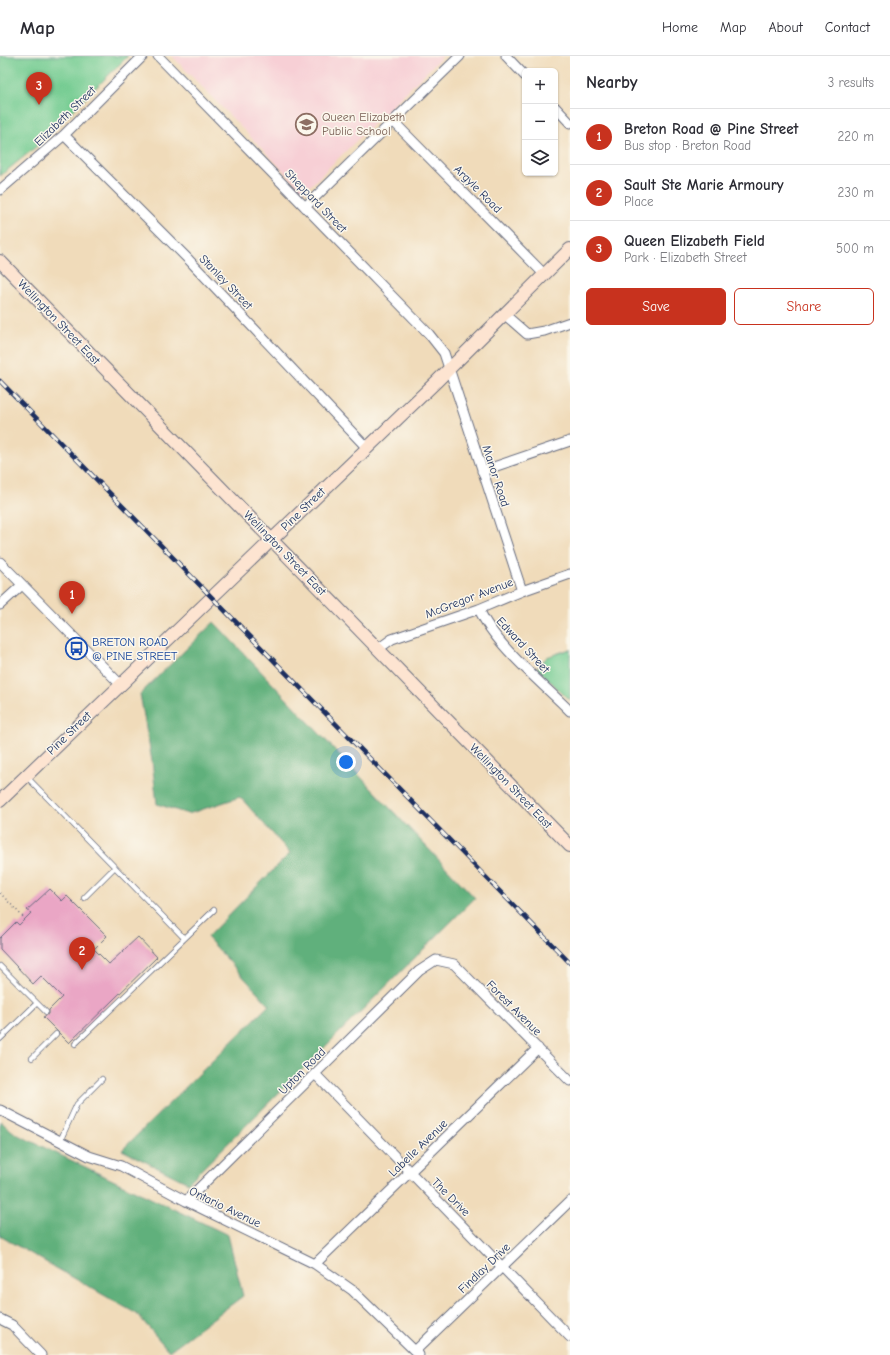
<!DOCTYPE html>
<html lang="en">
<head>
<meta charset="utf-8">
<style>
	body { margin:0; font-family:"Comic Neue",sans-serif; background:#f7f7f7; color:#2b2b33 }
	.controls { position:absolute; right:12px; top:12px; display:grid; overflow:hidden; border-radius:6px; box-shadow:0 1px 3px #0004 }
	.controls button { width:36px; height:36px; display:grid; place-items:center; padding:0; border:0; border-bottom:1px solid #e1e1e2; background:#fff; color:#2b2b33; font:20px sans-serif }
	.you { position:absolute; left:346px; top:706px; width:14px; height:14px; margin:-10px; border:3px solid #fff; border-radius:50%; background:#1a73e8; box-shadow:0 0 0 6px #1a73e833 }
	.badge { display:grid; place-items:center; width:26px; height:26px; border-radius:50%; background:#c8321e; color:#fff; font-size:13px; font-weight:700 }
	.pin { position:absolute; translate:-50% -33px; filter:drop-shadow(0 1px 2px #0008) }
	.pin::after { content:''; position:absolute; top:21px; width:14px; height:12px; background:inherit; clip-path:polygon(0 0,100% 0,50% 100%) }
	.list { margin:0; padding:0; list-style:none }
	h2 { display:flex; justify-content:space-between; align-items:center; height:52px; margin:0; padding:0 16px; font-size:17px }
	h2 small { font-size:13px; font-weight:400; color:#7c7c81 }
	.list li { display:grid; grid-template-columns:26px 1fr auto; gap:12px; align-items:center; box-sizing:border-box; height:56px; padding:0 16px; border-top:1px solid #e1e1e2 }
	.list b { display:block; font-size:15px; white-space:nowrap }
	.list p { margin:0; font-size:13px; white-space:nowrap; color:#7c7c81 }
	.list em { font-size:13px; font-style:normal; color:#7c7c81 }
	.actions { display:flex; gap:8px; padding:12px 16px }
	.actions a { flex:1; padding:9px 0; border:1px solid #c8321e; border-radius:6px; text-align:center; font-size:14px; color:#c8321e }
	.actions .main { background:#c8321e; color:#fff }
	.icon { flex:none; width:22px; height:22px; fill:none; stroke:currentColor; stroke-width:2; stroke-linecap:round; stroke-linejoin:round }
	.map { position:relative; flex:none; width:570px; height:1299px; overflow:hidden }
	header { display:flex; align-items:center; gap:24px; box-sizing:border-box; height:56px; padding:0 20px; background:#fff; border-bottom:1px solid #e1e1e2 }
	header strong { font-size:19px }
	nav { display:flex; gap:22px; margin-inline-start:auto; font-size:14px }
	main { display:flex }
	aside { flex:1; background:#fff }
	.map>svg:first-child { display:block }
	.built { fill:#f7cfd5 }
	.green { fill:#75cc92; stroke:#487e78 }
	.forest { fill:#60b07c; stroke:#3e706d }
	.building { fill:#eaa6c5 }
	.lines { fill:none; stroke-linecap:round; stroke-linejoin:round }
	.lane-casing { stroke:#666b7e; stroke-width:6 }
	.street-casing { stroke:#666b7e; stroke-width:11 }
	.secondary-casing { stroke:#666b7e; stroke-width:14 }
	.path { stroke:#666b7e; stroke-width:1.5; stroke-dasharray:1 3; stroke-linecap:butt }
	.lane { stroke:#fff; stroke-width:4.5 }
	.street { stroke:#fff; stroke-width:9 }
	.secondary { stroke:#fde4d1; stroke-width:12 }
	.rail-casing { stroke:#1b2f5e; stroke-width:4.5 }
	.rail { stroke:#fbf7ec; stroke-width:3; stroke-dasharray:9; stroke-linecap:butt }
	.labels { text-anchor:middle; stroke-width:3; stroke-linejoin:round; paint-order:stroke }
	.street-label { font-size:12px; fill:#1b2f5e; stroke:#fbf7ec }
	.education-label { font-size:12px; fill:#785e54; stroke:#fbf7ec; text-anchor:start }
	.transit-label { font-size:12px; fill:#164399; stroke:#fbf7ec; text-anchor:start }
</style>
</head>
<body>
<header>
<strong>Map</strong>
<nav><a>Home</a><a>Map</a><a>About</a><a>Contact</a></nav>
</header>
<main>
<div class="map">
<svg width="570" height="1299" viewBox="0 0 570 1299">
	<rect width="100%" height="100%" fill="#fbf7ec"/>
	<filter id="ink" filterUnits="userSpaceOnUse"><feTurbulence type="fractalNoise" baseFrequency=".025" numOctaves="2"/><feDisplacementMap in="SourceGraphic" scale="8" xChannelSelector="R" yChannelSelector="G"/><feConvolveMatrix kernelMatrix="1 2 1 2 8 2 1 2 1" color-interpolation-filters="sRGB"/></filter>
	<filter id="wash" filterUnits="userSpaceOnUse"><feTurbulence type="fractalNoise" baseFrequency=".012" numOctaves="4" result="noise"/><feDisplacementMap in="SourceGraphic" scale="16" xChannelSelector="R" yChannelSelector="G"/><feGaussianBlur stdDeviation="0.9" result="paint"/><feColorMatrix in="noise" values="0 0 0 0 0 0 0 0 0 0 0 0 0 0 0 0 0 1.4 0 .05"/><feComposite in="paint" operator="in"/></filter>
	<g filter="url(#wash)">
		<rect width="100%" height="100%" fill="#f0dbba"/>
		<path class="built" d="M 172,0 L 443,0 L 304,136 Z"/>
		<path class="green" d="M 0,0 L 128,0 L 37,90 L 0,120 Z
			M 570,593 L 570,645 L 537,612 L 547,601 Z"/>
		<path class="forest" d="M 214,566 L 475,842 L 188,1127 L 122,1094 L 269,949 L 207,881 L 290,797 L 240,741 L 188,758 L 157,748 L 152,705 L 140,638 Z
			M 0,1065 L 16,1078 L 228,1179 L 243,1240 L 169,1295 L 137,1258 L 0,1180 Z"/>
		<g id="blocks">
			<path class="building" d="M 50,833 L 62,845 L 67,840 L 107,880 L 94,893 L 109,908 L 138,881 L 157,901 L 69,987 L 43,961 L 49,958 L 49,954 L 62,941 L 41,920 L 33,928 L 0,893 L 0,882 L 16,866 L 19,869 L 31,857 L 27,854 Z"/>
		</g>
	</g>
	<g filter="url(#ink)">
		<use href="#blocks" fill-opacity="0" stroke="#666b7e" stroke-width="1"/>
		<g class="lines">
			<defs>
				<path id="lane" d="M 26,720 L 184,882
					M 84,842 L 115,811
					M 0,910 L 46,956
					M 0,983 L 37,947
					M 75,988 L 214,854
					M 32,1002 L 56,978
					M 60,1085 L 77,1048 L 102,1023"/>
				<path id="street" d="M 158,0 L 429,278 L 444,297 L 522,535
					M 506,0 L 525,20
					M 555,51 L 570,67
					M 393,65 L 545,219
					M 64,79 L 189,204 L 367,392
					M 0,134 L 64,79 L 143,0
					M 305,151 L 460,0
					M 504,258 L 527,278 L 544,275 L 570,266
					M 482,415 L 570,385
					M 0,506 L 120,628
					M 0,549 L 22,529
					M 479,553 C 494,588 542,627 570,655
					M 378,593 L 392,583 L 479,553 L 522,535 L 570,518
					M 316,1019 L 570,1281
					M 0,1054 L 89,1100 L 121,1110 L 186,1145 L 315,1208 L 352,1234 L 419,1299
					M 186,1145 L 419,915 L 436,904 L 454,908 L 570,1025
					M 315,1208 L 538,992
					M 0,1263 L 12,1269 L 41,1299
					M 415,1295 L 570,1145"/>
				<path id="secondary" d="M 0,205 L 570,790
					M 0,745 L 437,325 L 570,193"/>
			</defs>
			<use href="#lane" class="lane-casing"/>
			<use href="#street" class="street-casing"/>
			<use href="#secondary" class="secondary-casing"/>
			<path class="path" d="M 0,837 L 25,863"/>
			<use href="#lane" class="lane"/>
			<use href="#street" class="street"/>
			<use href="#secondary" class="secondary"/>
			<defs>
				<path id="rail" d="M 0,325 L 570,907"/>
			</defs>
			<use href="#rail" class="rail-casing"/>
			<use href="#rail" class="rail"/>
		</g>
	</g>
	<defs>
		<symbol id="school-ring" viewBox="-11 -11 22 22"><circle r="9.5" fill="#fbf7ec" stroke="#8d6e63" stroke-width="1.5"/><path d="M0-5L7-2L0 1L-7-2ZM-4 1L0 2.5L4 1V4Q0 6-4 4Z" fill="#8d6e63"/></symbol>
		<symbol id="bus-ring" viewBox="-11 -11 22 22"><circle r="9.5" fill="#fbf7ec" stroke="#1a4fb4" stroke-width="1.5"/><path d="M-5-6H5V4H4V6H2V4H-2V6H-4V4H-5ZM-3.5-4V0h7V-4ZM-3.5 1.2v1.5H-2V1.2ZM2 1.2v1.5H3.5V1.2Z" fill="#1a4fb4"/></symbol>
	</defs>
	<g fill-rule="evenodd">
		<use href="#school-ring" x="294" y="56" width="25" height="25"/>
		<use href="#bus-ring" x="64" y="580" width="25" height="25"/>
	</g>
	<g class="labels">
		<g class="street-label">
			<text transform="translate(65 60) rotate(-44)" y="4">Elizabeth Street</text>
			<text transform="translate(478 133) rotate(45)" y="4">Argyle Road</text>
			<text transform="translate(316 145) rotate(46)" y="4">Sheppard Street</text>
			<text transform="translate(226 226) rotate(46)" y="4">Stanley Street</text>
			<text transform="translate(59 266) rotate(46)" y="4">Wellington Street East</text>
			<text transform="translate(496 420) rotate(72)" y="4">Manor Road</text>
			<text transform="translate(303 453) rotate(-44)" y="4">Pine Street</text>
			<text transform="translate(285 497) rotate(46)" y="4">Wellington Street East</text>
			<text transform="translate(469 542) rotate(-21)" y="4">McGregor Avenue</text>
			<text transform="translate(523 589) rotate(47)" y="4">Edward Street</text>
			<text transform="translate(69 677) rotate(-44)" y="4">Pine Street</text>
			<text transform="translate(511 730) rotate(46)" y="4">Wellington Street East</text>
			<text transform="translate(514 952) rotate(45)" y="4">Forest Avenue</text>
			<text transform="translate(302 1015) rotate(-45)" y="4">Upton Road</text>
			<text transform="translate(418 1092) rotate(-44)" y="4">Labelle Avenue</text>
			<text transform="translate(451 1141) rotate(45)" y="4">The Drive</text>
			<text transform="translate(225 1151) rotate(26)" y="4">Ontario Avenue</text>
			<text transform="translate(484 1212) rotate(-44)" y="4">Findlay Drive</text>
		</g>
		<g class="education-label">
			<text x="322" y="65">Queen Elizabeth<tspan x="322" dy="14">Public School</tspan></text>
		</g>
		<g class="transit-label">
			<text x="92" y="590">BRETON ROAD<tspan x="92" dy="14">@ PINE STREET</tspan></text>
		</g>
	</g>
</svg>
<div class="controls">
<button>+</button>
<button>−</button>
<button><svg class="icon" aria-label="layers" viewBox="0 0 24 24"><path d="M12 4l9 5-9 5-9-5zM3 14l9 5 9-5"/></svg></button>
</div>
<div class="you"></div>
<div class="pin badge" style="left:72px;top:558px">1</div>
<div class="pin badge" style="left:82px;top:914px">2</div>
<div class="pin badge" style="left:39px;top:49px">3</div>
</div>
<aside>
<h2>Nearby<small>3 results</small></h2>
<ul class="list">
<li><span class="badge">1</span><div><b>Breton Road @ Pine Street</b><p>Bus stop · Breton Road</p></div><em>220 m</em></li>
<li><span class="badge">2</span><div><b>Sault Ste Marie Armoury</b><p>Place</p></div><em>230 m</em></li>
<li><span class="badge">3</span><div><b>Queen Elizabeth Field</b><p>Park · Elizabeth Street</p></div><em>500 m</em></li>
</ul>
<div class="actions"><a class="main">Save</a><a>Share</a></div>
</aside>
</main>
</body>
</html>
